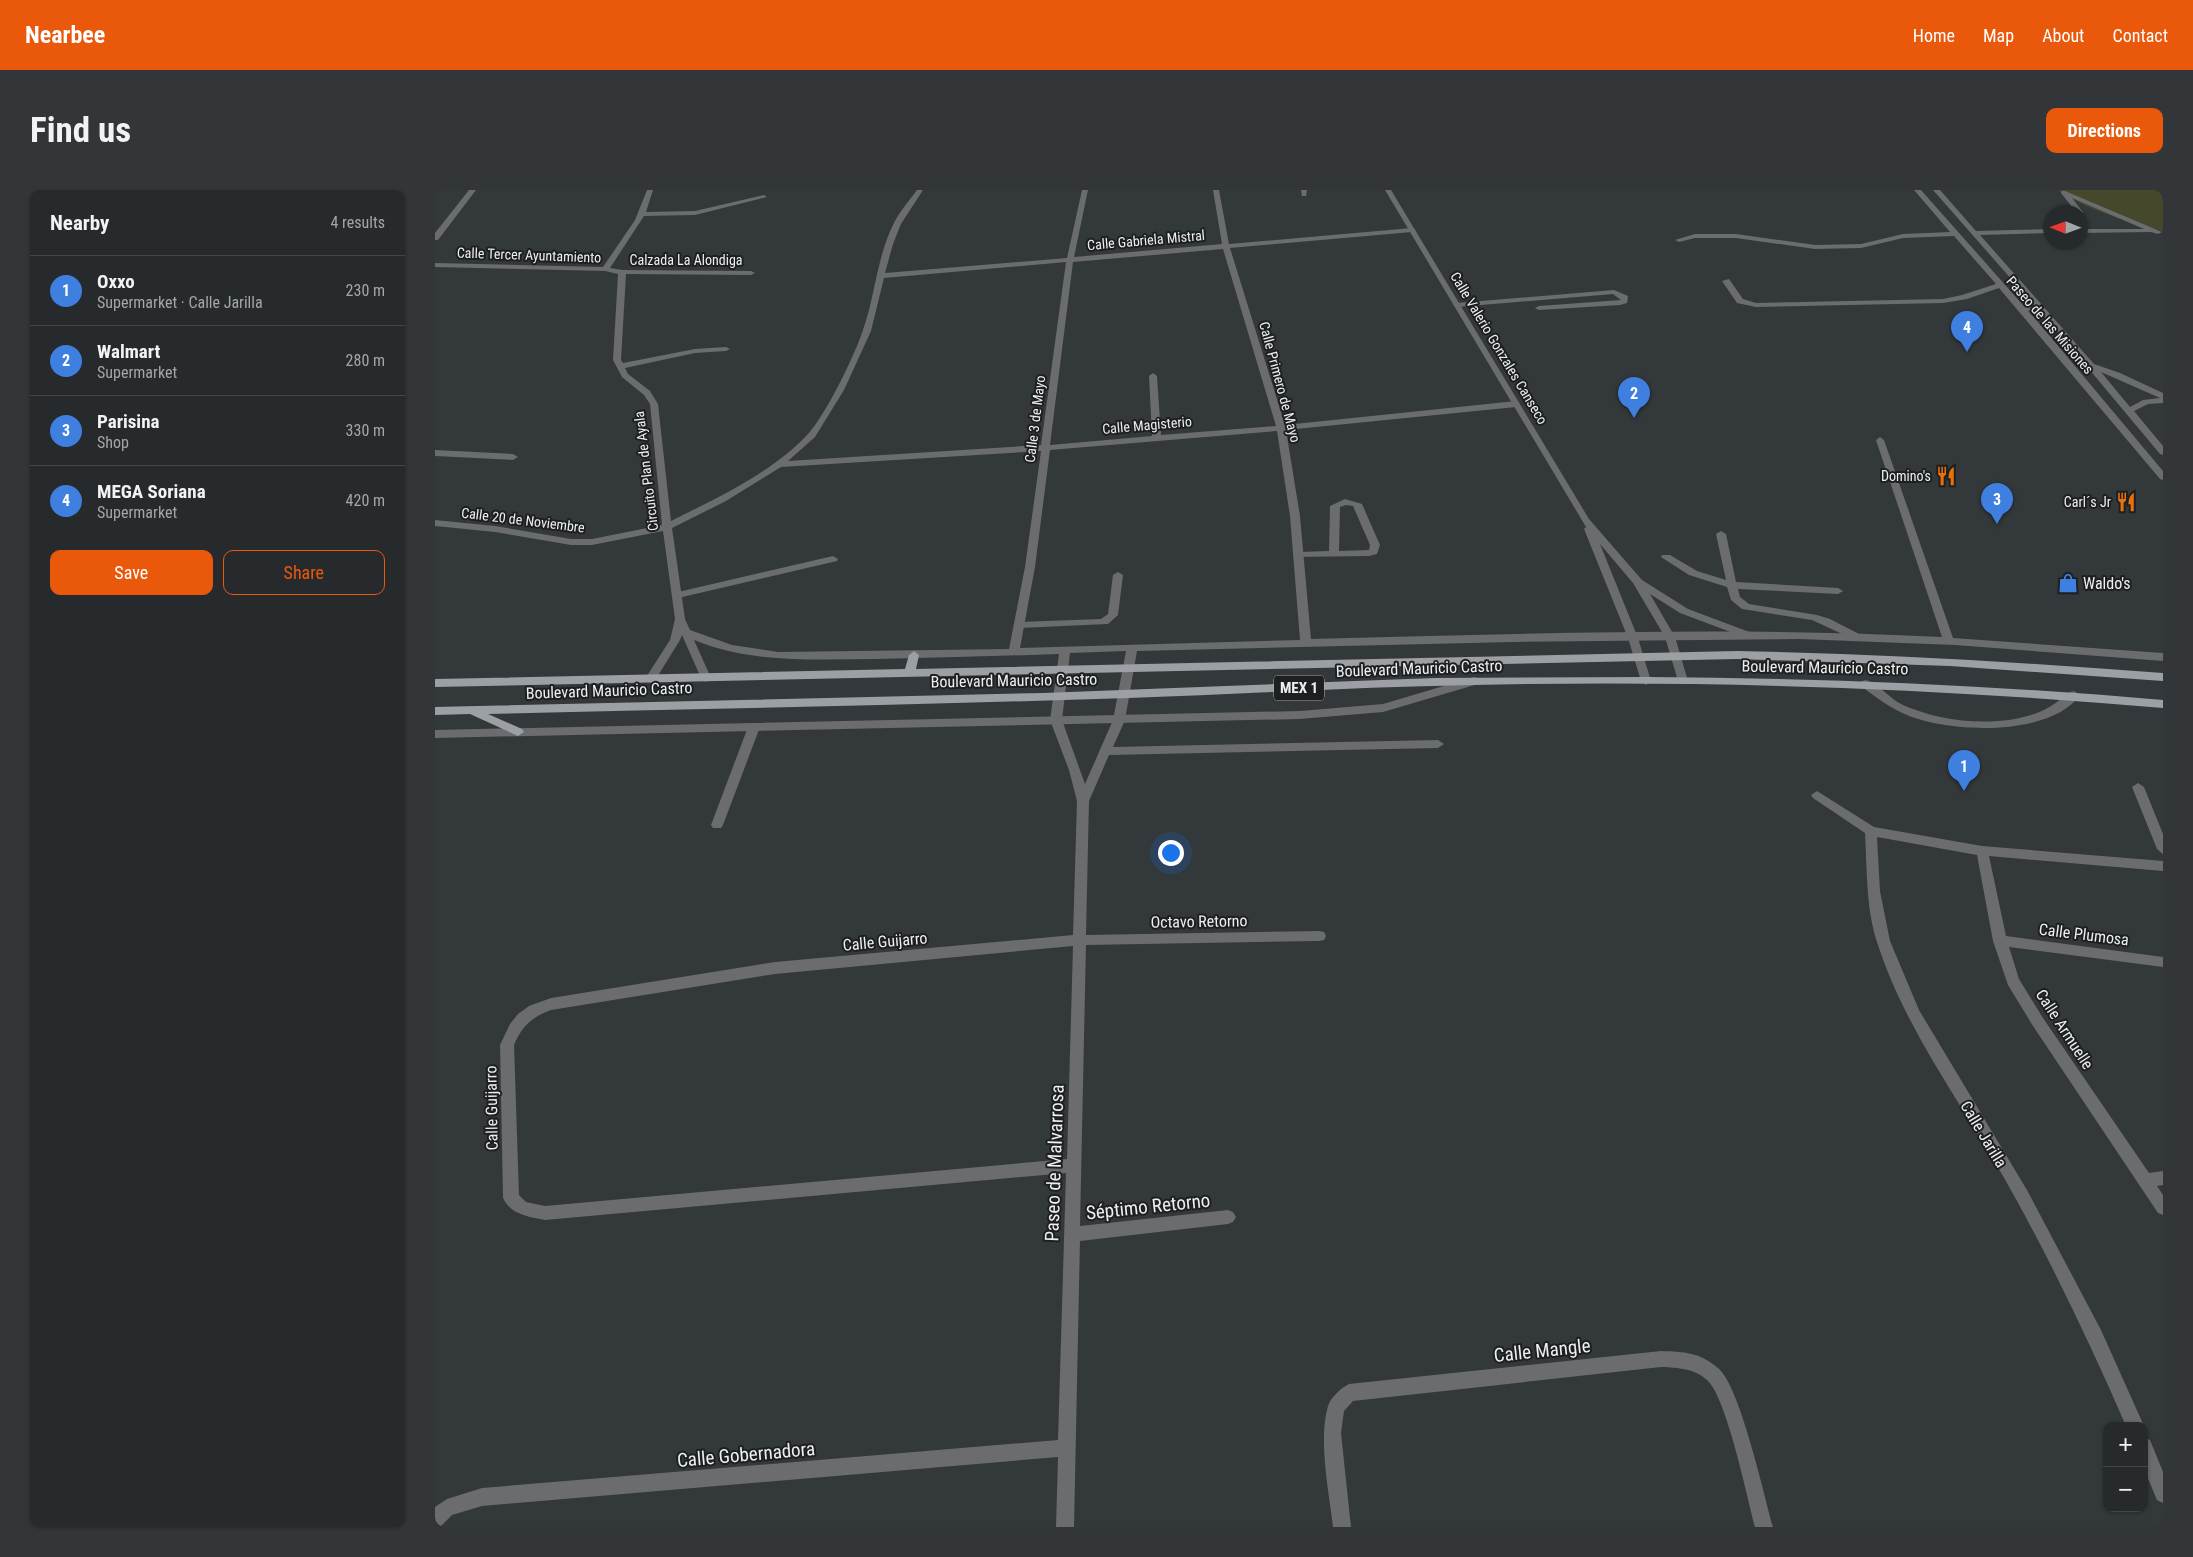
<!DOCTYPE html>
<html lang="en">
<head>
<meta charset="utf-8">
<style>
	body { margin:0; font-family:"Roboto Condensed",sans-serif; background:#323638; color:#f1f3f6 }
	.controls { position:absolute; right:15px; bottom:15px; display:grid; overflow:hidden; border-radius:10px; box-shadow:0 1px 4px #0004 }
	.controls button { width:45px; height:45px; display:grid; place-items:center; padding:0; border:0; border-bottom:1px solid #424648; background:#262a2c; color:#f1f3f6; font:25px sans-serif }
	.compass { position:absolute; left:1608px; top:15px; width:45px; height:45px; border-radius:50%; background:#262a2c; box-shadow:0 1px 4px #0004; rotate:271deg }
	.you { position:absolute; left:735px; top:662px; width:18px; height:18px; margin:-12px; border:4px solid #fff; border-radius:50%; background:#1a73e8; box-shadow:0 0 0 8px #1a73e833 }
	.badge { display:grid; place-items:center; width:32px; height:32px; border-radius:50%; background:#ea580c; color:#fff; font-size:16px; font-weight:700 }
	.pin { position:absolute; translate:-50% -41px; filter:drop-shadow(0 1px 2px #0008) }
	.pin::after { content:''; position:absolute; top:26px; width:18px; height:15px; background:inherit; clip-path:polygon(0 0,100% 0,50% 100%) }
	.list { margin:0; padding:0; list-style:none }
	h2 { display:flex; justify-content:space-between; align-items:center; height:65px; margin:0; padding:0 20px; font-size:21px }
	h2 small { font-size:16px; font-weight:400; color:#a4a7a9 }
	.list li { display:grid; grid-template-columns:32px 1fr auto; gap:15px; align-items:center; box-sizing:border-box; height:70px; padding:0 20px; border-top:1px solid #424648 }
	.list b { display:block; font-size:19px; white-space:nowrap }
	.list p { margin:0; font-size:16px; white-space:nowrap; color:#a4a7a9 }
	.list em { font-size:16px; font-style:normal; color:#a4a7a9 }
	.actions { display:flex; gap:10px; padding:15px 20px }
	.actions a { flex:1; padding:11px 0; border:1px solid #ea580c; border-radius:10px; text-align:center; font-size:18px; color:#ea580c }
	.actions .main { background:#ea580c; color:#fff }
	.map { position:relative; flex:none; width:1728px; height:1337px; overflow:hidden; border-radius:10px }
	header { display:flex; align-items:center; gap:30px; box-sizing:border-box; height:70px; padding:0 25px; background:#ea580c; color:#fff }
	header strong { font-size:24px }
	nav { display:flex; gap:28px; margin-inline-start:auto; font-size:18px }
	.intro { display:flex; align-items:center; justify-content:space-between; box-sizing:border-box; height:120px; padding:0 30px }
	h1 { margin:0; font-size:35px }
	.button { padding:12px 22px; border-radius:10px; background:#ea580c; color:#fff; font-size:18px; font-weight:700 }
	main { display:flex; gap:30px; padding:0 30px }
	aside { flex:1; background:#262a2c; border-radius:10px; box-shadow:0 1px 4px #0004 }
	.map>svg:first-child { display:block }
	.green { fill:#46482c }
	.lines { fill:none; stroke-linecap:round; stroke-linejoin:round }
	.service { fill:#6a6c6e; fill-rule:evenodd }
	.minor { fill:#6a6c6e; fill-rule:evenodd }
	.tertiary { fill:#6a6c6e; fill-rule:evenodd }
	.primary { fill:#9ca0a4; fill-rule:evenodd }
	.labels { text-anchor:middle; stroke-width:4; stroke-linejoin:round; paint-order:stroke }
	.far-street-label { font-size:14px; fill:#edf0f2; stroke:#1d1f20 }
	.far-poi-label { font-size:14px; fill:#edf0f2; stroke:#1d1f20; text-anchor:end }
	.shield { fill:#1d1f20; stroke:#afb1b3; stroke-width:1 }
	.shield-label { font-size:15px; font-weight:bold; fill:#edf0f2 }
	.poi-label { font-size:16px; fill:#edf0f2; stroke:#1d1f20; text-anchor:start }
	.street-label { font-size:16px; fill:#edf0f2; stroke:#1d1f20 }
	.near-street-label { font-size:19px; fill:#edf0f2; stroke:#1d1f20 }
</style>
</head>
<body>
<header>
<strong>Nearbee</strong>
<nav><a>Home</a><a>Map</a><a>About</a><a>Contact</a></nav>
</header>
<div class="intro"><h1>Find us</h1><a class="button">Directions</a></div>
<main>
<aside>
<h2>Nearby<small>4 results</small></h2>
<ul class="list">
<li><span class="badge" style="background:#3f7fe0">1</span><div><b>Oxxo</b><p>Supermarket · Calle Jarilla</p></div><em>230 m</em></li>
<li><span class="badge" style="background:#3f7fe0">2</span><div><b>Walmart</b><p>Supermarket</p></div><em>280 m</em></li>
<li><span class="badge" style="background:#3f7fe0">3</span><div><b>Parisina</b><p>Shop</p></div><em>330 m</em></li>
<li><span class="badge" style="background:#3f7fe0">4</span><div><b>MEGA Soriana</b><p>Supermarket</p></div><em>420 m</em></li>
</ul>
<div class="actions"><a class="main">Save</a><a>Share</a></div>
</aside>
<div class="map">
<svg width="1728" height="1337" viewBox="0 0 1728 1337">
	<rect width="100%" height="100%" fill="#33383b"/>
	<path class="green" d="M 1623,0 L 1728,0 L 1728,41 C 1691,31 1655,22 1623,0 Z"/>
	<g class="lines">
		<path class="service" d="M 866,0 L 872,0 L 871,6 L 867,6 Z
			M 1179,100 L 1193,106 L 1192,113 L 1185,115 L 1104,120 L 1100,118 L 1104,116 L 1186,110 L 1178,104 L 1022,117 L 1018,115 L 1022,113 Z
			M 1606,116 L 1609,116 L 1609,120 L 1587,121 L 1583,119 L 1587,117 Z
			M 910,309 L 927,314 L 945,355 L 942,364 L 934,366 L 860,367 L 860,363 L 864,362 L 894,361 L 895,316 ZM 911,315 L 918,316 L 935,355 L 934,360 L 904,361 L 905,317 Z
			M 1286,341 L 1291,344 L 1301,392 L 1403,398 L 1408,401 L 1403,404 L 1303,399 L 1305,407 L 1314,414 L 1382,425 L 1395,429 L 1426,445 L 1426,449 L 1418,449 L 1377,430 L 1307,419 L 1296,410 L 1292,397 L 1254,385 L 1226,367 L 1227,365 L 1235,365 L 1262,381 L 1291,390 L 1281,344 Z
			M 398,366 L 403,369 L 402,371 L 243,408 L 238,405 L 243,402 Z
			M 683,382 L 688,385 L 683,425 L 673,434 L 584,438 L 579,435 L 584,432 L 666,429 L 673,424 L 678,385 Z
			M 1431,490 C 1444,494 1454,508 1466,514 C 1506,533 1569,539 1609,520 C 1619,515 1627,508 1635,502 L 1639,501 L 1645,505 C 1615,547 1514,543 1472,525 C 1455,518 1442,508 1427,497 L 1425,494 L 1427,491 Z
			M 319,533 L 325,537 L 288,635 L 286,638 L 278,638 L 276,635 L 313,537 Z"/>
		<path class="minor" d="M 34,0 L 41,0 L 3,50 L 0,50 L 0,43 Z
			M 212,0 L 218,0 L 211,22 L 260,21 L 329,5 L 332,7 L 260,25 L 209,26 L 175,78 L 187,80 L 316,81 L 320,83 L 316,85 L 191,84 L 186,170 L 188,173 L 260,159 L 291,157 L 295,159 L 291,161 L 260,163 L 190,178 L 193,184 L 215,201 L 223,214 L 236,331 C 282,308 338,282 373,244 C 391,224 419,167 428,140 C 440,106 442,67 458,35 C 464,22 474,11 482,0 L 488,0 L 466,34 L 458,54 L 450,83 L 632,68 L 647,0 L 653,0 L 639,67 L 787,54 L 778,0 L 784,0 L 794,54 L 977,38 L 981,40 L 977,42 L 795,58 L 850,235 L 1081,211 L 1085,214 L 1081,217 L 851,240 L 865,326 L 876,449 C 1086,444 1297,436 1507,447 L 1441,250 L 1445,247 L 1449,250 L 1518,448 L 1728,463 L 1728,471 L 1520,455 L 1364,449 L 1077,452 L 702,461 L 690,530 L 678,557 L 1003,550 L 1009,554 L 1003,558 L 674,565 L 654,611 L 651,745 L 884,741 L 889,742 L 891,746 L 889,750 L 884,751 L 651,755 L 645,1036 L 793,1020 L 798,1022 L 801,1027 L 798,1032 L 793,1034 L 645,1051 L 639,1337 L 621,1337 L 623,1267 L 47,1316 L 17,1325 L 6,1336 L 0,1337 L 0,1317 L 12,1309 L 47,1298 L 623,1250 L 631,983 L 110,1030 C 94,1027 76,1025 68,1008 L 65,855 L 75,834 L 83,824 L 94,816 L 116,808 L 340,772 L 638,745 L 642,611 L 634,580 L 615,530 L 624,464 C 563,466 502,468 441,469 C 380,469 317,474 259,450 L 276,488 L 271,492 L 266,488 L 247,445 L 245,450 L 219,492 L 215,493 L 210,489 L 235,450 L 240,429 L 228,341 L 157,355 L 136,355 L 60,342 L 0,336 L 0,330 L 60,336 L 136,349 L 157,349 L 227,335 L 215,214 L 209,205 L 187,187 L 178,170 L 183,84 L 170,81 L 0,77 L 0,73 L 168,77 L 200,30 ZM 788,59 L 841,236 L 726,245 L 722,186 L 718,183 L 714,186 L 717,246 L 615,255 L 638,72 ZM 631,72 L 606,255 L 353,271 L 380,247 L 409,200 L 436,141 L 449,88 ZM 842,241 L 855,326 L 865,450 L 585,458 L 600,377 L 615,260 ZM 606,261 L 590,377 L 574,459 L 343,462 L 297,455 L 255,440 L 250,429 L 237,338 L 291,311 L 346,277 ZM 691,461 L 678,530 L 650,594 L 627,530 L 635,463 ZM 638,756 L 632,969 L 110,1016 L 91,1012 L 84,1005 L 79,855 C 87,836 97,827 116,820 L 340,784 Z
			M 1479,0 L 1486,0 L 1603,132 L 1728,281 L 1728,290 L 1725,289 L 1564,98 L 1532,109 L 1508,113 L 1321,117 L 1302,113 L 1287,91 L 1294,89 L 1308,109 L 1321,113 L 1508,109 L 1527,105 L 1561,94 L 1519,46 L 1468,48 L 1426,58 L 1380,59 L 1301,48 L 1260,48 L 1244,52 L 1240,50 L 1260,44 L 1301,44 L 1380,55 L 1426,54 L 1468,44 L 1515,42 Z
			M 1498,0 L 1505,0 L 1541,41 L 1616,39 L 1616,43 L 1545,45 L 1659,174 L 1685,183 L 1728,203 L 1728,213 L 1713,214 L 1699,221 L 1728,256 L 1728,265 L 1725,264 L 1628,148 ZM 1666,182 L 1725,208 L 1708,210 L 1695,217 Z
			M 1626,1 L 1630,1 L 1727,42 L 1723,44 L 1716,42 L 1646,43 L 1646,39 L 1709,39 L 1637,8 L 1648,22 L 1646,24 L 1641,22 L 1626,3 Z
			M 0,260 L 78,264 L 83,267 L 78,270 L 0,266 Z
			M 1703,593 L 1709,597 L 1728,644 L 1728,664 L 1722,659 L 1697,597 Z
			M 1382,601 L 1439,637 L 1547,656 L 1728,671 L 1728,681 L 1554,666 L 1571,746 L 1728,767 L 1728,777 L 1574,757 L 1584,789 L 1608,828 L 1714,983 L 1728,981 L 1728,995 L 1722,996 L 1728,1005 L 1728,1025 L 1723,1023 L 1598,836 L 1573,795 L 1558,751 L 1542,665 L 1442,647 L 1445,701 L 1455,751 L 1484,820 L 1592,1000 L 1666,1140 L 1709,1236 L 1691,1236 C 1658,1160 1622,1084 1582,1011 C 1536,925 1472,846 1442,752 C 1431,718 1432,679 1430,643 L 1378,608 L 1376,605 Z
			M 1226,1161 C 1250,1162 1264,1162 1283,1178 C 1305,1196 1329,1305 1338,1337 L 1320,1337 C 1312,1307 1292,1210 1273,1191 C 1260,1178 1243,1178 1226,1177 L 918,1211 L 909,1221 L 906,1243 L 916,1337 L 898,1337 C 894,1303 883,1249 893,1216 C 896,1207 906,1198 914,1194 Z
			M 1709,1247 L 1715,1250 L 1728,1282 L 1728,1313 L 1722,1310 L 1709,1279 Z"/>
		<path class="tertiary" d="M 950,0 L 956,0 L 1154,329 L 1207,390 L 1253,419 L 1317,443 L 1318,445 L 1317,447 L 1309,447 L 1245,423 L 1215,404 L 1240,447 L 1253,491 L 1252,494 L 1244,494 L 1243,491 L 1230,447 L 1198,393 L 1165,354 L 1203,448 L 1216,491 L 1211,495 L 1206,491 L 1193,448 L 1149,339 L 1151,337 Z
			M 1039,487 L 1043,488 L 1044,491 L 1043,494 L 948,522 L 865,529 L 0,548 L 0,540 L 865,521 L 948,514 Z"/>
		<path class="primary" d="M 479,461 L 484,465 L 481,479 L 1302,461 C 1444,464 1586,472 1728,483 L 1728,491 L 1515,476 L 1302,469 L 0,497 L 0,489 L 470,479 L 474,465 Z
			M 1214,487 C 1386,488 1557,495 1728,510 L 1728,518 C 1499,498 1268,490 1038,495 C 923,497 808,504 693,508 C 480,515 266,519 53,524 L 87,539 L 89,542 L 83,546 L 35,524 L 0,525 L 0,517 L 608,503 L 999,488 Z"/>
	</g>
	<defs>
		<symbol id="restaurant-bare" viewBox="-9 -9 18 18"><path d="M-5-6h1v4h1v-4h1v4h1v-4h1v5L-1.5 .5V6h-2V.5L-5-1ZM5-6V6H3V1.5H1.5Q1.5-4 5-6Z" fill="#e8710a" stroke="#1d1f20" stroke-width="2.5" paint-order="stroke"/></symbol>
		<symbol id="shop-bare" viewBox="-9 -9 18 18"><path d="M-5-2.5h2.3a2.7 3.5 0 0 1 5.4 0H5L5.5 6h-11ZM-1.5-2.5h3a1.5 2.3 0 0 0-3 0Z" fill="#3f7fe0" stroke="#1d1f20" stroke-width="2.5" paint-order="stroke"/></symbol>
	</defs>
	<g fill-rule="evenodd">
		<use href="#restaurant-bare" x="1497" y="272" width="28" height="28"/>
		<use href="#restaurant-bare" x="1677" y="298" width="28" height="28"/>
		<use href="#shop-bare" x="1619" y="379" width="28" height="28"/>
	</g>
	<g class="labels">
		<g class="far-street-label">
			<text transform="translate(711 50) rotate(-5)" y="5">Calle Gabriela Mistral</text>
			<text transform="translate(94 65) rotate(2)" y="5">Calle Tercer Ayuntamiento</text>
			<text x="251" y="75">Calzada La Alondiga</text>
			<text transform="translate(1615 135) rotate(49)" y="5">Paseo de las Misiones</text>
			<text transform="translate(1064 158) rotate(59)" y="5">Calle Valerio Gonzales Canseco</text>
			<text transform="translate(845 192) rotate(75)" y="5">Calle Primero de Mayo</text>
			<text transform="translate(600 229) rotate(-83)" y="5">Calle 3 de Mayo</text>
			<text transform="translate(712 235) rotate(-5)" y="5">Calle Magisterio</text>
			<text transform="translate(211 281) rotate(-97)" y="5">Circuito Plan de Ayala</text>
			<text transform="translate(88 330) rotate(7)" y="5">Calle 20 de Noviembre</text>
		</g>
		<g class="far-poi-label">
			<text x="1496" y="291">Domino's</text>
			<text x="1676" y="317">Carl´s Jr</text>
		</g>
		<rect class="shield" x="839" y="485.5" width="50" height="25" rx="4"/>
		<g class="shield-label">
			<text x="864" y="503">MEX 1</text>
		</g>
		<g class="poi-label">
			<text x="1648" y="399">Waldo's</text>
		</g>
		<g class="street-label">
			<text transform="translate(1390 477) rotate(1)" y="6">Boulevard Mauricio Castro</text>
			<text transform="translate(984 478) rotate(-2)" y="6">Boulevard Mauricio Castro</text>
			<text transform="translate(579 490) rotate(-1)" y="6">Boulevard Mauricio Castro</text>
			<text transform="translate(174 500) rotate(-2)" y="6">Boulevard Mauricio Castro</text>
			<text transform="translate(764 731) rotate(-1)" y="6">Octavo Retorno</text>
			<text transform="translate(1649 744) rotate(7)" y="6">Calle Plumosa</text>
			<text transform="translate(450 751) rotate(-5)" y="6">Calle Guijarro</text>
			<text transform="translate(1630 839) rotate(57)" y="6">Calle Armuelle</text>
			<text transform="translate(56 918) rotate(-91)" y="6">Calle Guijarro</text>
			<text transform="translate(1549 944) rotate(59)" y="6">Calle Jarilla</text>
		</g>
		<g class="near-street-label">
			<text transform="translate(619 973) rotate(-88)" y="7">Paseo de Malvarrosa</text>
			<text transform="translate(713 1016) rotate(-6)" y="7">Séptimo Retorno</text>
			<text transform="translate(1107 1160) rotate(-6)" y="7">Calle Mangle</text>
			<text transform="translate(311 1264) rotate(-5)" y="7">Calle Gobernadora</text>
		</g>
	</g>
</svg>
<div class="controls">
<button>+</button>
<button>−</button>
</div>
<svg class="compass" viewBox="-18 -18 36 36"><path d="M0-13l5 13h-10z" fill="#e53935"/><path d="M0 13l5-13h-10z" fill="#a4a7a9"/></svg>
<div class="you"></div>
<div class="pin badge" style="left:1529px;top:601px;background:#3f7fe0">1</div>
<div class="pin badge" style="left:1199px;top:228px;background:#3f7fe0">2</div>
<div class="pin badge" style="left:1562px;top:334px;background:#3f7fe0">3</div>
<div class="pin badge" style="left:1532px;top:162px;background:#3f7fe0">4</div>
</div>
</main>
</body>
</html>
